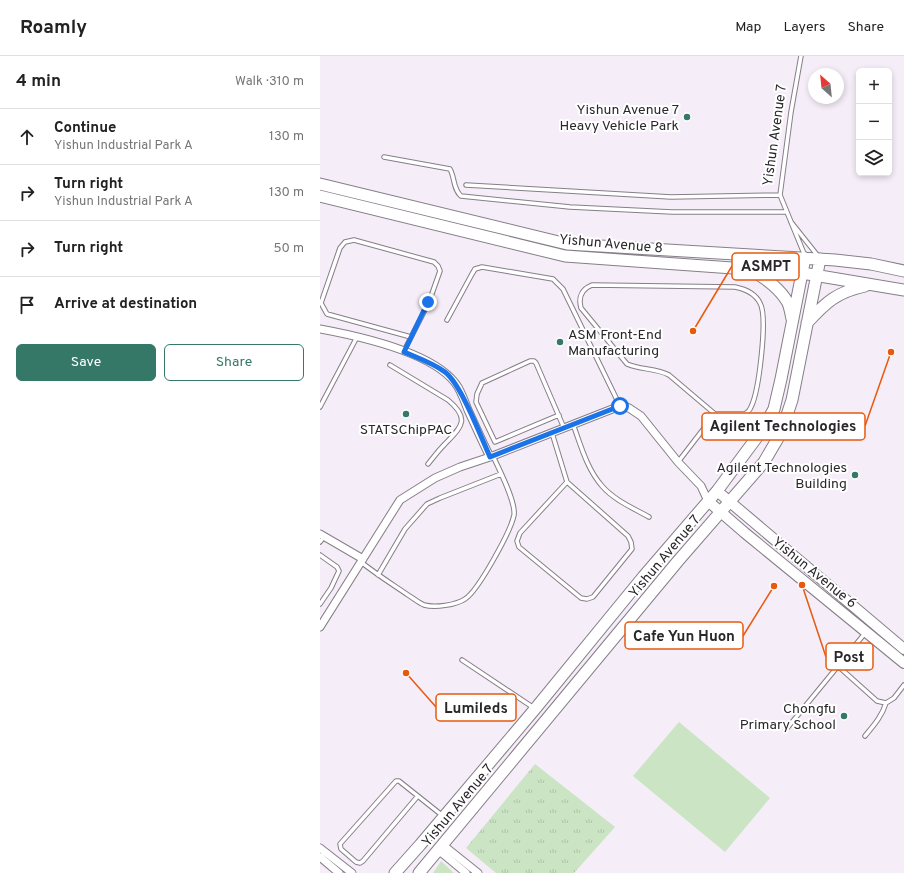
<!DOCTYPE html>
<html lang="en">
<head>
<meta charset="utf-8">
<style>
	body { margin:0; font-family:Overpass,sans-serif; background:#f2f2f2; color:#222 }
	.controls { position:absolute; right:12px; top:12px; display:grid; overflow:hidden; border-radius:6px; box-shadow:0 2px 6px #0003 }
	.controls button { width:36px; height:36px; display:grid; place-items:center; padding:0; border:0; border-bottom:1px solid #e0e0e0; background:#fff; color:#222; font:20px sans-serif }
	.compass { position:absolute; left:488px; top:12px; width:36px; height:36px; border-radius:50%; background:#fff; box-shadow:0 2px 6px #0003; rotate:333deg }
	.stop { position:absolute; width:12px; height:12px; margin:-9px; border:3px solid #1a73e8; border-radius:50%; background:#fff }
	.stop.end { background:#1a73e8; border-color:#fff; box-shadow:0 1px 4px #0008 }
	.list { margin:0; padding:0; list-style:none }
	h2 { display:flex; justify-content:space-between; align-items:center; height:52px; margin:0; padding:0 16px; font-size:17px }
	h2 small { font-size:13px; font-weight:400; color:#767676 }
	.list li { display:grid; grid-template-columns:26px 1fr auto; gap:12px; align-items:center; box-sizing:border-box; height:56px; padding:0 16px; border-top:1px solid #e0e0e0 }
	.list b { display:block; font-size:15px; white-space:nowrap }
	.list p { margin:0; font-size:13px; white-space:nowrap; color:#767676 }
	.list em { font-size:13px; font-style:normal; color:#767676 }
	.actions { display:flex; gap:8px; padding:12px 16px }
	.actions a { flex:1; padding:9px 0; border:1px solid #367868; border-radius:6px; text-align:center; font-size:14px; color:#367868 }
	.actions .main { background:#367868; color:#fff }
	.icon { flex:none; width:22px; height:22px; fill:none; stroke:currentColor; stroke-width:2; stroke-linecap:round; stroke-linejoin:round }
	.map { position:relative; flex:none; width:584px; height:817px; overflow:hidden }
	header { display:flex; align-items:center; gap:24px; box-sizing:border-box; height:56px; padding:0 20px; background:#fff; border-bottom:1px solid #e0e0e0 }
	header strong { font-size:19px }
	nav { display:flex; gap:22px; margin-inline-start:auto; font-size:14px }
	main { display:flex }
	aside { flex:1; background:#fff }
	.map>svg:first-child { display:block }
	.grass { fill:url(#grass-tufts) }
	.green { fill:#cbe4c4 }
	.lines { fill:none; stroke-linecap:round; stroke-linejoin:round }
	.service-casing { stroke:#867e88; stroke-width:5.5 }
	.minor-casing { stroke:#867e88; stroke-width:9 }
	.secondary-casing { stroke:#867e88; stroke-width:12 }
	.primary-casing { stroke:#867e88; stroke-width:13 }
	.service { stroke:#fff; stroke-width:3.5 }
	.minor { stroke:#fff; stroke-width:7 }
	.secondary { stroke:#fff; stroke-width:10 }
	.primary { stroke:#fff; stroke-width:11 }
	.route { stroke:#1a73e8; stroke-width:5 }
	.poi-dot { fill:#367868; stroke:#fff; stroke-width:1.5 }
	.labels { text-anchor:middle; stroke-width:4; stroke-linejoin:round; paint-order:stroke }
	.poi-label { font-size:14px; fill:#2a272b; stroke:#fff; text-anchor:end }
	.street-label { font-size:14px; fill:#2a272b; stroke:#fff }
	.leader { fill:none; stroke:#e8590c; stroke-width:1.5 }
	.callout-dot { fill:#e8590c; stroke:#fff; stroke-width:1.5 }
	.callout { fill:#fff; stroke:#e8590c; stroke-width:1.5 }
	.callout-label { font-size:15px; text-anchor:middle; font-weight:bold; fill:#2a272b }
</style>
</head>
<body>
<header>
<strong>Roamly</strong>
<nav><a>Map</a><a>Layers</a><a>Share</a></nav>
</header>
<main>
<aside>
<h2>4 min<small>Walk · 310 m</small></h2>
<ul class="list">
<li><svg class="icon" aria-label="ahead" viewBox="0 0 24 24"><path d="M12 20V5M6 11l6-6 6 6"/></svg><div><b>Continue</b><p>Yishun Industrial Park A</p></div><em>130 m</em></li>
<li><svg class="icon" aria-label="right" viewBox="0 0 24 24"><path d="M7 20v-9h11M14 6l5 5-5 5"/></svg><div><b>Turn right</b><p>Yishun Industrial Park A</p></div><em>130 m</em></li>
<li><svg class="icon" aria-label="right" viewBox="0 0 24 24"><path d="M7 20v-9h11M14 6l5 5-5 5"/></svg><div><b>Turn right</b></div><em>50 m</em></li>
<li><svg class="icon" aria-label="arrive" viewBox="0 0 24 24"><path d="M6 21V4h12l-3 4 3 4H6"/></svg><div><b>Arrive at destination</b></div></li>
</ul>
<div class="actions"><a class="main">Save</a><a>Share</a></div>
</aside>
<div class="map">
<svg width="584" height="817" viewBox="0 0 584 817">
	<defs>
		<pattern id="grass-tufts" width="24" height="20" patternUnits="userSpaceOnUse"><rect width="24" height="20" fill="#cbe4c4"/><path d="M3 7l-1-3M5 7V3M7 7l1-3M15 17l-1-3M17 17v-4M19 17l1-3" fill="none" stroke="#aec4a9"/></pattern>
	</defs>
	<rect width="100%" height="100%" fill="#f5edf7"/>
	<path class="grass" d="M 215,708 L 295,771 L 254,817 L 176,817 L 146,792 Z"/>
	<path class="green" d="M 359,666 L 450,742 L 405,796 L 313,720 Z
		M 121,805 L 134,817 L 113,817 Z"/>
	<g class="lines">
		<defs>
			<path id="service" d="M 481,0 L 471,56 L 460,139 L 485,200
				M 64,101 L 130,113 C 135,122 133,133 141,140 L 250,151 L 352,156 L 466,156
				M 146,129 L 351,141 L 460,139
				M 471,166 L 498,200
				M 272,229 L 415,231 C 425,233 435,237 440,247 C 448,261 439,335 431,351 C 430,354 428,356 425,358 L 395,358 L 349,319 C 336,312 321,314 307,308 L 261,252 C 258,241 262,233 272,229 Z
				M 127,264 L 152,218 L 155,213 L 162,211 L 233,223 L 243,233 L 300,350
				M 84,295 L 109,246 L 120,215 L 118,210 L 114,206 L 34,184 L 25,186 L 20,192 L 1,247 L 7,258 L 91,281
				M 70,309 L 128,344 C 152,364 140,372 124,389 C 118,395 113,402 108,408
				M 0,351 L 37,281
				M 239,359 L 175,386 L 156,346 L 157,338 L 162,327 L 210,305 L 214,305 L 216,307 L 244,372
				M 253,368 C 261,390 267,413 282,430 C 294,444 313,452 329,461
				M 232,377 L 247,426 L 308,480 L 311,486 L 312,493 L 273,541 L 267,543 L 261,542 L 199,491 L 197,485 L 200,477 L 247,426
				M 358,406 L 395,358
				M 0,486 L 4,481
				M 0,499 L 17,511 L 19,515 L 11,532 L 0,548
				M 41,506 C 56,518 72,528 88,539 C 93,542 99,547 104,549 C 115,552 136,549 145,543 C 158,535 191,475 194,459 C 196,446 179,413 173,400
				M 58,519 L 85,473 L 107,448 L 120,442 L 181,418
				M 142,604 L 214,652
				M 519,611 L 557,645 L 566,647 L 574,642 L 584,629
				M 468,671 L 546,576
				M 545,680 C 554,669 562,660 566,647
				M 97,741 L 43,805 L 40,807 L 36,806 L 21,793 L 20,788 L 76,725 L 79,725 L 123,760"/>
			<path id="minor" d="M 0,273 C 38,280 117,297 138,331 C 142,338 145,346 148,354 C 155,369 162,385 170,401
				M 0,478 L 43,503
				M 0,571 L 80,444 L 115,422 L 140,411 L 170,401 L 300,350 L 309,352 L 321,360 L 358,406 L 381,430 L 388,445
				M 123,789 L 158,817
				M 0,792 L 32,817
				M 116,797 L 122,797 L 146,817
				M 0,801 L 19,817"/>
			<path id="secondary" d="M 397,435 L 584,593
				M 388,445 L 425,477 L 584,607"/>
			<path id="primary" d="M 0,128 L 247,188 L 515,204 L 551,208 L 584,215
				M 0,140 L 245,200 L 482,217 L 584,234
				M 432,215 C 446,222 461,234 468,247 C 470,252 471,258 472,263
				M 487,267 C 506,246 517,236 545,230
				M 75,817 L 100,789 L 215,653 L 323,521 L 397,435 L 443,373 L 454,353 L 461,323 L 485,202
				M 99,817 L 358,505 L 444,406 L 461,377 L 472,344 L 500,203"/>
		</defs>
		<use href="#service" class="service-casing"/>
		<use href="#minor" class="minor-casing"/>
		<use href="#secondary" class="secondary-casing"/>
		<use href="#primary" class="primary-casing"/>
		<use href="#service" class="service"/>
		<use href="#minor" class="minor"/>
		<use href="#secondary" class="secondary"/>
		<use href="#primary" class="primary"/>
	</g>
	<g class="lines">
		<path class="route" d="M 108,246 L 84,296 C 98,302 113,307 125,316 C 141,328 161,381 170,401 L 300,350"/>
	</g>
	<g class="poi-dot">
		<circle cx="367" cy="61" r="4"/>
		<circle cx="240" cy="286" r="4"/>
		<circle cx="86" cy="358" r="4"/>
		<circle cx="535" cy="419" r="4"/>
		<circle cx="524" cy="660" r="4"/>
	</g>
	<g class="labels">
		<g class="poi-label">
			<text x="359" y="58">Yishun Avenue 7<tspan x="359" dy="16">Heavy Vehicle Park</tspan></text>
			<text x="248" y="283" text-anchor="start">ASM Front-End<tspan x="248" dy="16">Manufacturing</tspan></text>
			<text x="86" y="378" text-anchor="middle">STATSChipPAC</text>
			<text x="527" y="416">Agilent Technologies<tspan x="527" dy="16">Building</tspan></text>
			<text x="516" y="657">Chongfu<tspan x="516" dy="16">Primary School</tspan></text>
		</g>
		<g class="street-label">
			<text transform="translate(454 79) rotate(-82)" y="5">Yishun Avenue 7</text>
			<text transform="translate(291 187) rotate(5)" y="5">Yishun Avenue 8</text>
			<text transform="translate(344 500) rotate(-50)" y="5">Yishun Avenue 7</text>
			<text transform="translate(495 516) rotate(39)" y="5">Yishun Avenue 6</text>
			<text transform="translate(137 749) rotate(-50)" y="5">Yishun Avenue 7</text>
		</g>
	</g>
	<path class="leader" d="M373 275L412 210M571 296L545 370M454 530L423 580M482 529L506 601M86 617L116 651"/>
	<g class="callout-dot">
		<circle cx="373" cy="275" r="4"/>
		<circle cx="571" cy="296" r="4"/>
		<circle cx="454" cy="530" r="4"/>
		<circle cx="482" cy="529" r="4"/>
		<circle cx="86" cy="617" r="4"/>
	</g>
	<g class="callout">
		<rect x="412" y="197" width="67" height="27" rx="4"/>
		<rect x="382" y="357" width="163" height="27" rx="4"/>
		<rect x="305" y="566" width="118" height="27" rx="4"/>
		<rect x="506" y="587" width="47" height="27" rx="4"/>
		<rect x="116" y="638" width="80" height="27" rx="4"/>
	</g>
	<g class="callout-label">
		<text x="446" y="215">ASMPT</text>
		<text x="463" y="375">Agilent Technologies</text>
		<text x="364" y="585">Cafe Yun Huon</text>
		<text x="529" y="606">Post</text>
		<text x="156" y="657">Lumileds</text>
	</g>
</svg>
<div class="controls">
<button>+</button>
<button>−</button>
<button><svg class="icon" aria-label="layers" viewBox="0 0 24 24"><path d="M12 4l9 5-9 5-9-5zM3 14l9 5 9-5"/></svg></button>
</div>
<svg class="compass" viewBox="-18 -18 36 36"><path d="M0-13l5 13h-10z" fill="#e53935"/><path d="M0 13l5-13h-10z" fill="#767676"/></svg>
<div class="stop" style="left:300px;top:350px"></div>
<div class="stop end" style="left:108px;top:246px"></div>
</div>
</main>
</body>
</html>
